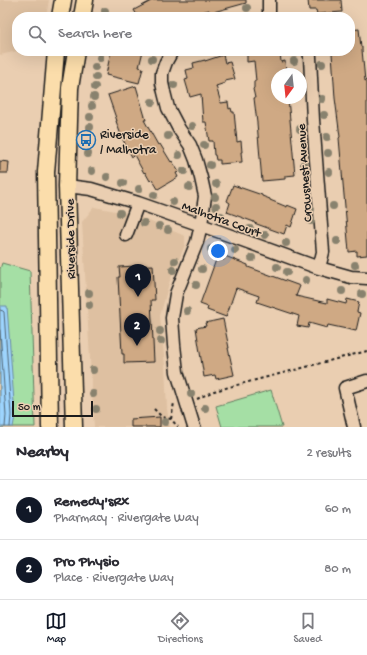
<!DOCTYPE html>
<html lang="en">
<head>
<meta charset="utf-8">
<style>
	body { margin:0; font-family:"Gochi Hand",sans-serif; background:#f2f2f3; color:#2b2b33 }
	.compass { position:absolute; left:271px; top:68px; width:36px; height:36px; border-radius:50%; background:#fff; box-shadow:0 4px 16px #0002; rotate:195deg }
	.scale { position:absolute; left:12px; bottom:10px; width:81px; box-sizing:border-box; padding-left:4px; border:2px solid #1c1c1c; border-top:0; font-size:11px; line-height:14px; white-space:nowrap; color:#1c1c1c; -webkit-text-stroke:3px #eaceb1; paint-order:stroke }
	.you { position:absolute; left:218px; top:251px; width:14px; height:14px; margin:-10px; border:3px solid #fff; border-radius:50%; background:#1a73e8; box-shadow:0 0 0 6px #1a73e833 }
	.badge { display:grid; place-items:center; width:26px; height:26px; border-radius:50%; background:#111827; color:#fff; font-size:13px; font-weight:700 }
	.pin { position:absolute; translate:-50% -33px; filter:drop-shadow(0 1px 2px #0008) }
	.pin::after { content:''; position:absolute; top:21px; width:14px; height:12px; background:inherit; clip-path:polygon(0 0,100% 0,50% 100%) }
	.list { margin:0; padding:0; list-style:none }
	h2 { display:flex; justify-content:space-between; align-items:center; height:52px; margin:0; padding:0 16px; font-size:17px }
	h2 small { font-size:13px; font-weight:400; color:#7c7c81 }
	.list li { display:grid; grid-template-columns:26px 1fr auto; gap:12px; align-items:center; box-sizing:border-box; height:60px; padding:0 16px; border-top:1px solid #e1e1e2 }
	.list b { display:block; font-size:15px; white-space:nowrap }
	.list p { margin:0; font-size:13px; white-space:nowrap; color:#7c7c81 }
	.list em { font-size:13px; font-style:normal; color:#7c7c81 }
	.icon { flex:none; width:22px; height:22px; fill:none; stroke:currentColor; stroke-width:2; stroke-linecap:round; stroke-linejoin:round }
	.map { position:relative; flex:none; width:367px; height:427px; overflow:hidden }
	.search { position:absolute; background:#fff; box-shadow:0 4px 16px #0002; left:12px; right:12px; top:12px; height:44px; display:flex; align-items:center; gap:10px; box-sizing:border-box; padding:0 14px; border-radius:16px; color:#7c7c81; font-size:15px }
	.sheet { height:172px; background:#fff }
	nav { display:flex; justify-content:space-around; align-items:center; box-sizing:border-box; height:56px; border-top:1px solid #e1e1e2; background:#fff; font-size:11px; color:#7c7c81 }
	nav a { display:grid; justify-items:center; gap:2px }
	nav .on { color:#111827 }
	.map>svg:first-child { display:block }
	.built { fill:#dec0a1 }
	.green { fill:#a5dfa5; stroke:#607e60 }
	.water { fill:#9dd4fd; stroke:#698aa3 }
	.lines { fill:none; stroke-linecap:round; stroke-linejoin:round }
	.shore { stroke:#506676; stroke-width:1 }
	.building { fill:#cfa984; stroke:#1c1c1c }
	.minor-casing { stroke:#1c1c1c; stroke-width:15 }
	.major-casing { stroke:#1c1c1c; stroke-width:19 }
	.path { stroke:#1c1c1c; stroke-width:2; stroke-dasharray:3 3; stroke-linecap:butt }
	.minor { stroke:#eaceb1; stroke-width:12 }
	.major { stroke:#fbddab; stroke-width:16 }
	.tree { fill:#88826e }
	.labels { text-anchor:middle; stroke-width:3; stroke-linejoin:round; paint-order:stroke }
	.poi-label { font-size:13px; fill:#1c1c1c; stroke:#eaceb1; text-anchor:start }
	.street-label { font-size:13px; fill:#1c1c1c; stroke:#eaceb1 }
</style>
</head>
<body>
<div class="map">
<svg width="367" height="427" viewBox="0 0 367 427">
	<rect width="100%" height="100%" fill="#eaceb1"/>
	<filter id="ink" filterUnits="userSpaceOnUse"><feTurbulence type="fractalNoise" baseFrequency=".025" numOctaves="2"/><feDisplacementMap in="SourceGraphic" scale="8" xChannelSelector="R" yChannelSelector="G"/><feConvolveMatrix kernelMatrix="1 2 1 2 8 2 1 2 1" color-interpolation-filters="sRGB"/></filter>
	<g filter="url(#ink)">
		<path class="built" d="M 0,0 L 49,0 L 46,17 L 17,17 L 18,51 L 0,55 Z
			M 94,207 L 132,214 L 185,236 L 185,245 L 169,283 L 160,316 L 165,366 L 167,409 L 170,427 L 94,427 L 82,222 Z"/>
		<path class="green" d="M 2,263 L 30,271 L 35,427 L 0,427 L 0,269 Z
			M 271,390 L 282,427 L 222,427 L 216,406 Z"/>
		<path class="water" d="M 7,306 L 15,416 L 13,427 L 0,427 L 0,306 Z"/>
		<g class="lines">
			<path class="shore" d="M 0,310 L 3,311 L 4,312 L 11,415 L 10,427
				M 0,330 L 6,415 L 5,427"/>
		</g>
		<path class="building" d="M 153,0 L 246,0 L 246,3 L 210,13 L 209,10 L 182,17 L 138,17 L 134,10 Z
			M 308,0 L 341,0 L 342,12 L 317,14 L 316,10 L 309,10 Z
			M 359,29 L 361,47 L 362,47 L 362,50 L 365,81 L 367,80 L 367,255 L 357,256 L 357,251 L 349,252 L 339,138 L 340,137 L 335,98 L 332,53 L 342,52 L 342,51 L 350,51 L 350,30 Z
			M 111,51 L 143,51 L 139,67 L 143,68 L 139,83 L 106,75 Z
			M 248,51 L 280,51 L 281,62 L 285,61 L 286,72 L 278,73 L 278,74 L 277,74 L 277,98 L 288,98 L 295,175 L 285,176 L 285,179 L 262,181 L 257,123 L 254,98 L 255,98 L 253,89 L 254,88 L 254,81 L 256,81 L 254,61 L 247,62 L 247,53 L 248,53 Z
			M 223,55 L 225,63 L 230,62 L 235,79 L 225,81 L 225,83 L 216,86 L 221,103 L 228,102 L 229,109 L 231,108 L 232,112 L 234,112 L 237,142 L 241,141 L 242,152 L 241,152 L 242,162 L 220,164 L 220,160 L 216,160 L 215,155 L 214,155 L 213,141 L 209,141 L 206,122 L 203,122 L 201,94 L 190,97 L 185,80 L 188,79 L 186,70 L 194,68 L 193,63 L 205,60 L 205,61 Z
			M 136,86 L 146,120 L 144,120 L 158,145 L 160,144 L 171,162 L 172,161 L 179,172 L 176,173 L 178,177 L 158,189 L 152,179 L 150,181 L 145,172 L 144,173 L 134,155 L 132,157 L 122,138 L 116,121 L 117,121 L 108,95 Z
			M 0,161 L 9,162 L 8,173 L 0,173 Z
			M 233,185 L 262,195 L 262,196 L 270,199 L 270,200 L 287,207 L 287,205 L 297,209 L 291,227 L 287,225 L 284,234 L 254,223 L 254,222 L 227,212 L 230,203 L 227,201 Z
			M 225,256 L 248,265 L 248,267 L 300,286 L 296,296 L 327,303 L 327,299 L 346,304 L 347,299 L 359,302 L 357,312 L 360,313 L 356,331 L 328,325 L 327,328 L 309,323 L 308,328 L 297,326 L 299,316 L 257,302 L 259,296 L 236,288 L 226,317 L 207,310 L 208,307 L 200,304 L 217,257 L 224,260 Z
			M 153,265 L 155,300 L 151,300 L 154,362 L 124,363 L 124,354 L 122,354 L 118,277 L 120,277 L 119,267 Z
			M 223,319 L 229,348 L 228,348 L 234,375 L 216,379 L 215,375 L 204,377 L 196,328 L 206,326 L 205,323 Z
			M 160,417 L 160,427 L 131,427 L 131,419 Z"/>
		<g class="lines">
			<defs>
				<path id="minor" d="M 269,17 L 269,0
					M 172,51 L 166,62 L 162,73 L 162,83 L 164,92 L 168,108 L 179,129 L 190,145 L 196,160 L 201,178 L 205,196 L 201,225 L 197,242 L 176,294 L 172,318 L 174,345 L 177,372 L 194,427
					M 309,51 L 310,57 L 313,120 L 323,252 L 319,268
					M 67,186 L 91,189 L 138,203 L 201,225 L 319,268 L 351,277 L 367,278
					M 126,235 L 138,203
					M 354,427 L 345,388 L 367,381"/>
				<path id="major" d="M 60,17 L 63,0
					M 82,17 L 85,0
					M 50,427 L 46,172 L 56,51
					M 74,427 L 67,186 L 70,88 L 76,51"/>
			</defs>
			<use href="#minor" class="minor-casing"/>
			<use href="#major" class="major-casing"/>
			<path class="path" d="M 197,399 L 214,391 L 367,351
				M 154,409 L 162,417 L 171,419 L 178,427
				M 171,419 L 174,403"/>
			<use href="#minor" class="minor"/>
			<use href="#major" class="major"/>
		</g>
		<g class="tree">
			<circle cx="247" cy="8" r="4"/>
			<circle cx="105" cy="11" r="4"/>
			<circle cx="100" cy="58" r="4"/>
			<circle cx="152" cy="59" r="4"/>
			<circle cx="294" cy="61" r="4"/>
			<circle cx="322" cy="64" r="4"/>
			<circle cx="95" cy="67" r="4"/>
			<circle cx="96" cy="77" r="4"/>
			<circle cx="174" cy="85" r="4"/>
			<circle cx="95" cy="87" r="4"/>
			<circle cx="94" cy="97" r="4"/>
			<circle cx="322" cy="99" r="4"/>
			<circle cx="152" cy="102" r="4"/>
			<circle cx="92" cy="106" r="4"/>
			<circle cx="324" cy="115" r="4"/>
			<circle cx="90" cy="117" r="4"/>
			<circle cx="192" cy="126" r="4"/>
			<circle cx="90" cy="127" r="4"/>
			<circle cx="300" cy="129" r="4"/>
			<circle cx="168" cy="136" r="4"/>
			<circle cx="327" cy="137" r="4"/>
			<circle cx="89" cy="144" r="4"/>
			<circle cx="204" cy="145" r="4"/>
			<circle cx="328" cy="153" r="4"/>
			<circle cx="88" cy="154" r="4"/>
			<circle cx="179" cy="155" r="4"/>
			<circle cx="304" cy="164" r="4"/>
			<circle cx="210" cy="165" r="4"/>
			<circle cx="92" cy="171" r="4"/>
			<circle cx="184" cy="171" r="4"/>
			<circle cx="329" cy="172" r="4"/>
			<circle cx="107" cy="177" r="4"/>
			<circle cx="123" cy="183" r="4"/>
			<circle cx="216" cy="184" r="4"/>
			<circle cx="189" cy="187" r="4"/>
			<circle cx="139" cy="189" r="4"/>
			<circle cx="154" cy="195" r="4"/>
			<circle cx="215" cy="197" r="4"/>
			<circle cx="173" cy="202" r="4"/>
			<circle cx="216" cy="206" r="4"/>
			<circle cx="333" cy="206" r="4"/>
			<circle cx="311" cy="209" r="4"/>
			<circle cx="120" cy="213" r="4"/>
			<circle cx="221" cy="216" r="4"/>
			<circle cx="311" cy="221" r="4"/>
			<circle cx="144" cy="223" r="4"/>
			<circle cx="159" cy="226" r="4"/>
			<circle cx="250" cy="229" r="4"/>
			<circle cx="168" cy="230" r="4"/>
			<circle cx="265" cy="235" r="4"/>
			<circle cx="337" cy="241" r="4"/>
			<circle cx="286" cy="243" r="4"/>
			<circle cx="211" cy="249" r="4"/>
			<circle cx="235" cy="250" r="4"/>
			<circle cx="252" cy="258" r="4"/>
			<circle cx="175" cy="261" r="4"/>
			<circle cx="355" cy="265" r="4"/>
			<circle cx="277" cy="267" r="4"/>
			<circle cx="202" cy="269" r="4"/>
			<circle cx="173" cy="270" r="4"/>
			<circle cx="287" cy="272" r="4"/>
			<circle cx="306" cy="280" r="4"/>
			<circle cx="196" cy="285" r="4"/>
			<circle cx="342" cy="291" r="4"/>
			<circle cx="89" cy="293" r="4"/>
			<circle cx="362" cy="294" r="4"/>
			<circle cx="89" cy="305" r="4"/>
			<circle cx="187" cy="311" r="4"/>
			<circle cx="160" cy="331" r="4"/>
			<circle cx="161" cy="341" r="4"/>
			<circle cx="93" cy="370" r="4"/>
			<circle cx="93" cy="394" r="4"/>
			<circle cx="191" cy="394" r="4"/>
			<circle cx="205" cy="408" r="4"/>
			<circle cx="96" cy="409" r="4"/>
			<circle cx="165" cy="422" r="4"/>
		</g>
	</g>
	<defs>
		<symbol id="bus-ring" viewBox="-11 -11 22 22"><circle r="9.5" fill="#eaceb1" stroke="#1f6fb2" stroke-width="1.5"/><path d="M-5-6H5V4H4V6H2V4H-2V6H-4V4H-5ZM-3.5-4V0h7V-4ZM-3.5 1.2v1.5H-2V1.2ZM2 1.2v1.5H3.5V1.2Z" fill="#1f6fb2"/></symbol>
	</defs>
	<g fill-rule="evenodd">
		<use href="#bus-ring" x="75" y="129" width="22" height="22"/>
	</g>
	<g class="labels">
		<g class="poi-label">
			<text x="100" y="138">Riverside<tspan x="100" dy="15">/ Malhotra</tspan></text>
		</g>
		<g class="street-label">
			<text transform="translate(303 173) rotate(-94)" y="5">Crowsnest Avenue</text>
			<text transform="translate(222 218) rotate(20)" y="5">Malhotra Court</text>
			<text transform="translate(69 239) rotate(-91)" y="5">Riverside Drive</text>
		</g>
	</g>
</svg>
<svg class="compass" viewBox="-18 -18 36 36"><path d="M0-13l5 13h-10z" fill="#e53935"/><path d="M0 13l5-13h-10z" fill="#7c7c81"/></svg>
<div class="scale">50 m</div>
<div class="you"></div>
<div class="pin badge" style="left:138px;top:297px">1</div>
<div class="pin badge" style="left:137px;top:346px">2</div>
<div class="search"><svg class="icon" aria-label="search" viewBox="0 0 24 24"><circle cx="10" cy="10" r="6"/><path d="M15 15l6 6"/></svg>Search here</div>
</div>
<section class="sheet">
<h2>Nearby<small>2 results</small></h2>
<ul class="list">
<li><span class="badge">1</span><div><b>Remedy'sRx</b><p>Pharmacy · Rivergate Way</p></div><em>60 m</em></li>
<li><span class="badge">2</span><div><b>Pro Physio</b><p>Place · Rivergate Way</p></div><em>80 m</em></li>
</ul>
</section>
<nav>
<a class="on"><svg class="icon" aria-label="map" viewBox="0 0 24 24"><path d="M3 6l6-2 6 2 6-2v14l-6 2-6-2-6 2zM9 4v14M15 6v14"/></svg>Map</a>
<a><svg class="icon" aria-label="directions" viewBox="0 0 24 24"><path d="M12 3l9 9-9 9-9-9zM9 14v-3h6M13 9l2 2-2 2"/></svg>Directions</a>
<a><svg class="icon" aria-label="saved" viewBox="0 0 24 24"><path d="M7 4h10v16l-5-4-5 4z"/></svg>Saved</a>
</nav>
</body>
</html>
